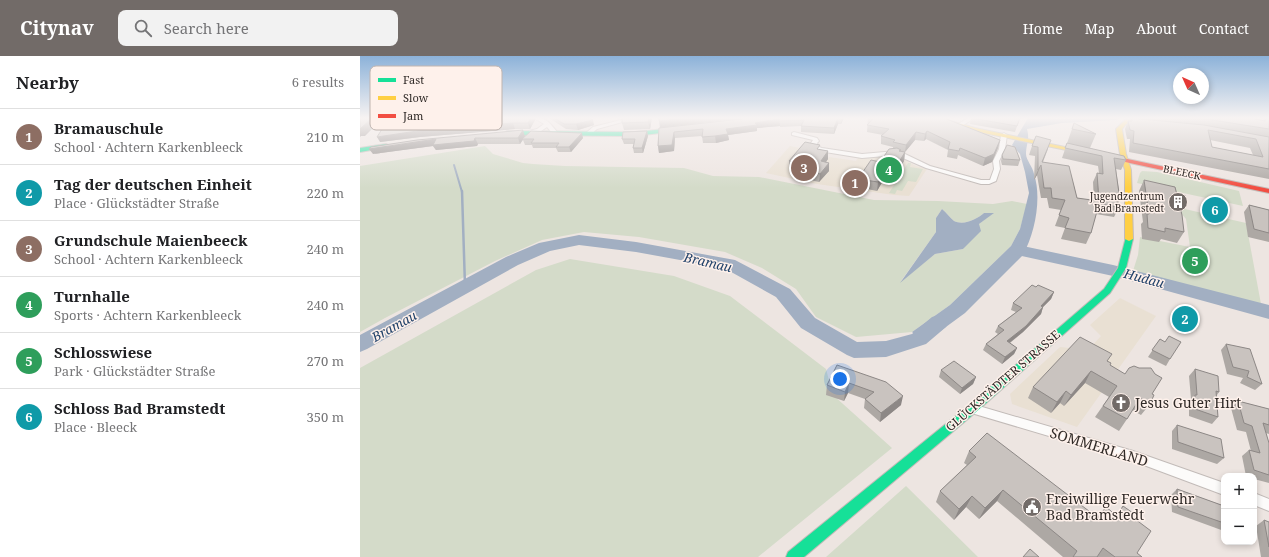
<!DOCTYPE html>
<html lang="en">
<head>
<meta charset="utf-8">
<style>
	body { margin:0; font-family:"Noto Serif",serif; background:#f2f2f2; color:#202124 }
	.controls { position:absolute; right:12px; bottom:12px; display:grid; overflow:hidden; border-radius:8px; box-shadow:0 2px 6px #0003 }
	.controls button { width:36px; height:36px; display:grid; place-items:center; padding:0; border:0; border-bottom:1px solid #e0e0e0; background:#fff; color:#202124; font:20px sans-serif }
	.compass { position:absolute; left:813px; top:12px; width:36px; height:36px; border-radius:50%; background:#fff; box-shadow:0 2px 6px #0003; rotate:315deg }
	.you { position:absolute; left:480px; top:323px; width:14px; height:14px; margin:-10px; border:3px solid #fff; border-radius:50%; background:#1a73e8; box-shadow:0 0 0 6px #1a73e833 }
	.badge { display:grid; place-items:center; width:26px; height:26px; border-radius:50%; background:#726b68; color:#fff; font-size:13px; font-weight:700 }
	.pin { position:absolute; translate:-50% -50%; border:2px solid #fff; box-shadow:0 1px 4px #0006 }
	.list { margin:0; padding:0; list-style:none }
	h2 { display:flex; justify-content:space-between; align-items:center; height:52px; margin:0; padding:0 16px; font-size:17px }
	h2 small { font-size:13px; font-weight:400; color:#757577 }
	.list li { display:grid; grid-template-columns:26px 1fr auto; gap:12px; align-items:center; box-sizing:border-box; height:56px; padding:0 16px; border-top:1px solid #e0e0e0 }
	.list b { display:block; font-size:15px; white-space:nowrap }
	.list p { margin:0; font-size:13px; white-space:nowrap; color:#757577 }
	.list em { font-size:13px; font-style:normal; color:#757577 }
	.icon { flex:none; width:22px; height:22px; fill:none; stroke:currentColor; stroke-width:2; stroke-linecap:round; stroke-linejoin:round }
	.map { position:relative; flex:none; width:909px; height:501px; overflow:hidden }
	header { display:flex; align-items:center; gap:24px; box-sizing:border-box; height:56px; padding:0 20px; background:#726b68; color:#fff }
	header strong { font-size:19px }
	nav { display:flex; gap:22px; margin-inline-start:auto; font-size:14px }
	.search { width:280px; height:36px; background:#f2f2f2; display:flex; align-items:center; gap:10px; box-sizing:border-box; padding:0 14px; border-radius:8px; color:#757577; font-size:15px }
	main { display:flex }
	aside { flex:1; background:#fff }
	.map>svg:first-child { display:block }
	.education { fill:#e9e0d3 }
	.green { fill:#d4dbc9; fill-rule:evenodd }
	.water { fill:#a2afc2 }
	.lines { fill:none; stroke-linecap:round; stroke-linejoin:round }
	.stream-far2 { stroke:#a2afc2; stroke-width:2 }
	.stream-far1 { stroke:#a2afc2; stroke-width:2.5 }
	.stream { stroke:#a2afc2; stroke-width:3 }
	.river { fill:#a2afc2; fill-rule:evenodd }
	.street-casing { stroke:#c2bbb8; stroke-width:2 }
	.fast-casing { stroke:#c2bbb8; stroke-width:2 }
	.slow-casing { stroke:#c2bbb8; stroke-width:2 }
	.jam-casing { stroke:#c2bbb8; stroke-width:2 }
	.street { fill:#fcfbfa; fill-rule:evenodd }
	.fast { fill:#16e098; fill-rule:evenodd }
	.slow { fill:#ffcf43; fill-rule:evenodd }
	.jam { fill:#f24e42; fill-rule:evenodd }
	.wall { fill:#ada8a4; fill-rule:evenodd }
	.shaded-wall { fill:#8d8886 }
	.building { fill:#c9c3bf; stroke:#8d8886; fill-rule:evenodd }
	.labels { text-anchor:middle; stroke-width:3; stroke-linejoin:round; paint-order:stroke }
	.far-street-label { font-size:10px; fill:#302a27; stroke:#fef1eb }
	.far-poi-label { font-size:10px; fill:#302a27; stroke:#fef1eb; text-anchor:end }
	.street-label { font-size:12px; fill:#302a27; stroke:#fef1eb }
	.water-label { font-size:13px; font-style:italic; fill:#21426a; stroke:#fef1eb }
	.near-poi-label { font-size:14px; fill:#302a27; stroke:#fef1eb; text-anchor:start }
	.near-street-label { font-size:14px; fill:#302a27; stroke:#fef1eb }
	.key { fill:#fef1eb; stroke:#c0b5b0; stroke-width:1 }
	.key-label { font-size:11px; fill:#302a27 }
</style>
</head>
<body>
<header>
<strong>Citynav</strong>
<div class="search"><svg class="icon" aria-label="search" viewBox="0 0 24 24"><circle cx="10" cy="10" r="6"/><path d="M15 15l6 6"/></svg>Search here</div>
<nav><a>Home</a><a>Map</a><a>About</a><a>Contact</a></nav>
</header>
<main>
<aside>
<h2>Nearby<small>6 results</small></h2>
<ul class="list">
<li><span class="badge" style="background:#8d6e63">1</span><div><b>Bramauschule</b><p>School · Achtern Karkenbleeck</p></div><em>210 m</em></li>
<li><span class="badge" style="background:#0f9aa8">2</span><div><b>Tag der deutschen Einheit</b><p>Place · Glückstädter Straße</p></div><em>220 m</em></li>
<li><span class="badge" style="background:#8d6e63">3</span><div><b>Grundschule Maienbeeck</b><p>School · Achtern Karkenbleeck</p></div><em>240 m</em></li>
<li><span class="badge" style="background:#2e9e5b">4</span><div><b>Turnhalle</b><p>Sports · Achtern Karkenbleeck</p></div><em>240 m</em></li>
<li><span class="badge" style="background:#2e9e5b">5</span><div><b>Schlosswiese</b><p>Park · Glückstädter Straße</p></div><em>270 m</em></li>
<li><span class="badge" style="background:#0f9aa8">6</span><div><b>Schloss Bad Bramstedt</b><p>Place · Bleeck</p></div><em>350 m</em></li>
</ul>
</aside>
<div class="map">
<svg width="909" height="501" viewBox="0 0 909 501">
	<rect width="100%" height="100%" fill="#ede5e1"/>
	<path class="education" d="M 430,90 L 445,93 L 468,103 L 469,101 L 496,105 L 498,102 L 525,99 L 542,102 L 556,110 L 567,113 L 549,140 L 534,139 L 457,128 L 406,117 Z
		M 760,242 L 796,260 L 717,371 L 652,348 L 650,338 L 700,291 L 728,294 L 741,280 L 730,269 Z"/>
	<path class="green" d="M 125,90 L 133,98 L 163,107 L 173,108 L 205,110 L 324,112 L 353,120 L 399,121 L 514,144 L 578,145 L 633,148 L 652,145 L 667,148 L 660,173 L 651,190 L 590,249 L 552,276 L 496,281 L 456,261 L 436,233 L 402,212 L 365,196 L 279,181 L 224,176 L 182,184 L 135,205 L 25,262 L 0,276 L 0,110 ZM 582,153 C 586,156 590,162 594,165 C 604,170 617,163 624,157 L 633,157 L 619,168 L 603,193 L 575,198 L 541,225 L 576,176 L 576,162 Z
		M 548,107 L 551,107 L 550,111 L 563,113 L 556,126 L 548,125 L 542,135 L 537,134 L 535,138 L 529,137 Z
		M 782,115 L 797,116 L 879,135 L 883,150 L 777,127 L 780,117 Z
		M 816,151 L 886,167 L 901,248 L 773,215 L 778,199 L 780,181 L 830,191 L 826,163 Z
		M 210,203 L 314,220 L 370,240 L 466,313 L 473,339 L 532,392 L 398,501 L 0,501 L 0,312 L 176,214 Z
		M 546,430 L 618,501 L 466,501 Z"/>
	<path class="water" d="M 668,62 L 702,63 L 760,62 L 756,64 L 702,67 L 667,73 C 670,84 666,88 666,98 C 666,104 673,111 674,118 C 682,142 675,177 663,199 L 605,257 L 564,287 L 552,276 L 590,249 L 651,190 L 660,173 L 669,137 L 665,116 L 660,98 L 652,89 Z
		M 582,153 C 586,156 590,162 594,165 C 604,170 617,163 624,157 L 634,157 L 619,168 L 621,175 L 603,193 L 575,198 L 540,227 L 576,176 L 576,162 Z"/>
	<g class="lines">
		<path class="stream-far2" d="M 94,109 L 102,136"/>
		<path class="stream-far1" d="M 102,135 L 105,230"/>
		<path class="stream" d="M 105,229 L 105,231"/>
		<path class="river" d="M 219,179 L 276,186 L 375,204 L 430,233 L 455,262 L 497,286 L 526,285 L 552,278 L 572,261 L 579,259 L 586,261 L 589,266 L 586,271 L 566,288 L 526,301 L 494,302 L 487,299 L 441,272 L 416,241 L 364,212 L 276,196 L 219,189 L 190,195 L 158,209 L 7,293 L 0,296 L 0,279 L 146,201 L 179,187 Z
			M 658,189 L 753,209 L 909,249 L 909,263 L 753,220 L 652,198 L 650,194 L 652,190 Z"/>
		<defs>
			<path id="street" d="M 174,62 C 186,61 190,67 197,76 L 192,77 L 187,71 L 181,75 L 169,77 L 169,75 L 177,73 L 184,68 Z
				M 269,62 L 277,62 L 237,73 L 231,78 L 226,77 L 233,71 Z
				M 608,62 L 614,62 L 602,70 L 598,70 L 598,68 Z
				M 434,76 L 457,82 L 459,85 L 457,87 L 459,91 L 462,92 L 502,98 L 536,95 L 545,98 L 570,110 L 621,124 L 630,124 L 634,113 L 633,105 L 639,93 L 641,79 L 644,77 L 647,79 L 645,93 L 639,105 L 640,113 L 636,125 L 629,128 L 621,128 L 566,112 L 536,99 L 502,102 L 459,95 L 454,93 L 451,87 L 453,84 L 432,79 L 432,77 Z
				M 612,348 L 773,395 L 864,427 L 864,439 L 773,405 L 608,356 L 607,353 L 608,350 Z
				M 894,437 L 909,443 L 909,455 L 894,449 Z"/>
			<path id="fast" d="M 315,72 L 318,74 L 317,75 L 275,80 L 147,79 L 144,77 L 147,75 L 275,76 Z
				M 26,88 L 28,89 L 28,91 L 0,96 L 0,92 Z
				M 766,181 L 769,181 L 773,183 L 766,212 L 750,237 L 616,356 L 444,501 L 426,501 L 428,496 L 608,350 L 744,233 L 758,212 Z"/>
			<path id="slow" d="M 575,62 L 581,62 L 615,72 L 724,95 L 721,97 L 614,75 L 575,63 Z
				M 765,64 L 785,65 L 788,67 L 785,69 L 766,68 L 762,73 L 766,98 L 771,114 L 773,183 L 769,185 L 765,183 L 765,114 L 760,98 L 756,73 Z"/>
			<path id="jam" d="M 758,101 L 909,133 L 909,137 L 756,104 L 755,103 Z"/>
		</defs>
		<use href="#street" class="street-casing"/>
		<use href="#fast" class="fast-casing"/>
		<use href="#slow" class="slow-casing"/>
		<use href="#jam" class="jam-casing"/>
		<use href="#street" class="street"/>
		<use href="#fast" class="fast"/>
		<use href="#slow" class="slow"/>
		<use href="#jam" class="jam"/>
	</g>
	<path class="wall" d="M 29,62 L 174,62 L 175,64 L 170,73 L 155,73 L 60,81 L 20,86 Z
		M 189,62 L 230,62 L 234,69 L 218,74 L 206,73 Z
		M 292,62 L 290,73 L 264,74 L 262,67 Z
		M 390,62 L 484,62 L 481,68 L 478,68 L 474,78 L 441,76 L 441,70 L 420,71 L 420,70 L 397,72 L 397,75 L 368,79 L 369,84 L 356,87 L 343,87 L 342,80 L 315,82 L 314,95 L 299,97 L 298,90 L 299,72 Z
		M 508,62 L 584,62 L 640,84 L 638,92 L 632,106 L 623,110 L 598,99 L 597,103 L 587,101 L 588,94 L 566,83 L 564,85 L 555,84 L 545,96 L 544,105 L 532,125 L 524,123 L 517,135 L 497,131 L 498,123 L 520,106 L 533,93 L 533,91 L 521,88 L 521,80 L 523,79 L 507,76 Z
		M 611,62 L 660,62 L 655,76 L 610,68 Z
		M 771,62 L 786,64 L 786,62 L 846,62 L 859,63 L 859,62 L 891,62 L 903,64 L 905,62 L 909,62 L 909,123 L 769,96 L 770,83 L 767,83 L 765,73 L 768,65 L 770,65 ZM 850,84 L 890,92 L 893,99 L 852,91 Z
		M 714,67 L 736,78 L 730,92 L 766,104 L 761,114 L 756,113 L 760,144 L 758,148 L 759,151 L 754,161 L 736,158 L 731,177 L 726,188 L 701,183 L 705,172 L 695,170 L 701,154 L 689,152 L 687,142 L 681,142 L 677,119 L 674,124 L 675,100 L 669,99 L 672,90 L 688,93 L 683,106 L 717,142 L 734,145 L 733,126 L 737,117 L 739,117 L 738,110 L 702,102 Z
		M 287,75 L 288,80 L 283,97 L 274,97 L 273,92 L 274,88 L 264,88 L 262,83 Z
		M 165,80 L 164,81 L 223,82 L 211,96 L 198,96 L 196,92 L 173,92 L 172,89 L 165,89 L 163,84 L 160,88 L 118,88 L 117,90 L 76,94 L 73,90 L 13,98 L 57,84 Z
		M 460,94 L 468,95 L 468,103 L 466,106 L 469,115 L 459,126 L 437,121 L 437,114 L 429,112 L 429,105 Z
		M 642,99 L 660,104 L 658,110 L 642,109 L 641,105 Z
		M 784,124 L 824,176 L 817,187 L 801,183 L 799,186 L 782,183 L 781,168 L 783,166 L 779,135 Z
		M 889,149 L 909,154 L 909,186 L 888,181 L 884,156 Z
		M 676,231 L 694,236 L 691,243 L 683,251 L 681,258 L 663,276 L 650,287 L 657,292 L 654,298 L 642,308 L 623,294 L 626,288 L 638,278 L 635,276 L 638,270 L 656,256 L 651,254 L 653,247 Z
		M 800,283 L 805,286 L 810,303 L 806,310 L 788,301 Z
		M 866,288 L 902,328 L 895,334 L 880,327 L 883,322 L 867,318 L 861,294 Z
		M 748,305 L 750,309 L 792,338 L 790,348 L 781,359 L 772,354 L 767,363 L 759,375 L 735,361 L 749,341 L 725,327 L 704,350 L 700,347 L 691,357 L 668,342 L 673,331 Z
		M 477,309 L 541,349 L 520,366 L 504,352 L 505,343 L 488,337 L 484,345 L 466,339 L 467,329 Z
		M 835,313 L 859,336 L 857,339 L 858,361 L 852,368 L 829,360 L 829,345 L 831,343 L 829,320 Z
		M 581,314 L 616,321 L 613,328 L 600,338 L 579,321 Z
		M 878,345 L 909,353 L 909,378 L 906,377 L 909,387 L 909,427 L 894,423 L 894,420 L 886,420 L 882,400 L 889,394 L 891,395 L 886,376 L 877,374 L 871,352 Z
		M 817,369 L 864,402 L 857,408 L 812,393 L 812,375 Z
		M 609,395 L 737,461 L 746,451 L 756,459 L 763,450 L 771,460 L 777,497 L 782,501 L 703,501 L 637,445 L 619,463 L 606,451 L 594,464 L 576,446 L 580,435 L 607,409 L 604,407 Z
		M 817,433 L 864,450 L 864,475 L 812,456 L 811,439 Z
		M 904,464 L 909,466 L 909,501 L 901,501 L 896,470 Z"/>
	<path class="shaded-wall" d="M 12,62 L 23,62 L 5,80 L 1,80 L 0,81 L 0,73 Z
		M 171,62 L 174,62 L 175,64 L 170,73 L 168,67 Z
		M 289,62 L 292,62 L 290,73 L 288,66 Z
		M 331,62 L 384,62 L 300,72 L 299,65 Z
		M 478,62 L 478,68 L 474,78 L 474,72 Z
		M 481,62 L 484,62 L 481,68 Z
		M 419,63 L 420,70 L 397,72 L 397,75 L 368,79 L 369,84 L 356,87 L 355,80 L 366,73 L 395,67 Z
		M 233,64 L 234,69 L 218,74 L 216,68 Z
		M 153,67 L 155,73 L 60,81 L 20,86 L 17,81 L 57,75 Z
		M 163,74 L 165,80 L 160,88 L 158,82 Z
		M 287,75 L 288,80 L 283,97 L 282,92 Z
		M 567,75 L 566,83 L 564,85 L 565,78 Z
		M 314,76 L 315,82 L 314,95 L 299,97 L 298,90 Z
		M 556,76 L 555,84 L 545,96 L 546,89 Z
		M 222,77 L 223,82 L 211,96 L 209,91 Z
		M 115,82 L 118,88 L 117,90 L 76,94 L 73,90 L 13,98 L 9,93 L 76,83 Z
		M 640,84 L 638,92 L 632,106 L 623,110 L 625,102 Z
		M 468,95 L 468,103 L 461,113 L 461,105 Z
		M 545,96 L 544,105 L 532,125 L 533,116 Z
		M 469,107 L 469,115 L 459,126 L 460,118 Z
		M 681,109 L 677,119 L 674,124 L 678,114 Z
		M 524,115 L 524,123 L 517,135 L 518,126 Z
		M 694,236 L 691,243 L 678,256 L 681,250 Z
		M 683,251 L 681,258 L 663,276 L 644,291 L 647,285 Z
		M 657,292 L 654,298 L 642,308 L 645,301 Z
		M 731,315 L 725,327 L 704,350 L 711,339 Z
		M 616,321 L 613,328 L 600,338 L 602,332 Z
		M 489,327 L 488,337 L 484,345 L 485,336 Z
		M 706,335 L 700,347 L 691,357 L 697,346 Z
		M 543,340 L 541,349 L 520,366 L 521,357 Z
		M 643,434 L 637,445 L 619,463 L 625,452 Z
		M 612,440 L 606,451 L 594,464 L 599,453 Z"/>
	<path class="building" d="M 0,62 L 12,62 L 0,73 Z
		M 29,62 L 171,62 L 168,67 L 153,67 L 57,75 L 17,81 Z
		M 194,62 L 230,62 L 233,64 L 216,68 L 204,68 Z
		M 262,62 L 289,62 L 288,66 L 262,67 Z
		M 299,62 L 331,62 L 299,65 Z
		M 390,62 L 482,62 L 478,62 L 474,72 L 441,70 L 444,64 L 419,65 L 419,63 L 395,67 L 397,69 L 366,73 L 368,78 L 355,80 L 342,81 L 343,73 L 314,76 L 312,89 L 298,90 L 299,72 Z
		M 514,62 L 584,62 L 640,84 L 634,98 L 625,102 L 600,92 L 599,95 L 588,93 L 590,86 L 567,75 L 565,78 L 556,76 L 546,89 L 533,86 L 535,84 L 521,80 L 529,73 L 507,69 Z
		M 611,62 L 660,62 L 657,70 Z
		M 771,62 L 844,69 L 909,81 L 909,113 L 773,87 L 774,75 L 770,74 L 768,65 L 772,65 ZM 848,74 L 896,83 L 903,101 L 852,91 Z
		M 840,62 L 860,63 L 860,62 L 891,62 L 905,65 L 906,62 L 909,62 L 909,73 Z
		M 714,67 L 736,78 L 712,73 Z
		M 163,74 L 158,82 L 115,82 L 114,85 L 73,89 L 76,83 L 9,93 L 11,91 L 57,84 Z
		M 171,75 L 222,77 L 209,91 L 196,91 L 199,87 L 171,87 L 174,83 L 162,83 Z
		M 287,75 L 282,92 L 273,92 L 275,83 L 262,83 L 263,76 Z
		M 676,80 L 691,84 L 682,106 L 709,110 L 717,142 L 739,145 L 737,117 L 743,118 L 742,100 L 705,92 L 707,87 L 764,100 L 766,104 L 754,102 L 760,144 L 756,143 L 759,151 L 739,148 L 731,177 L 705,172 L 709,162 L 699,159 L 705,144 L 692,142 L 691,132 L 684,132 L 681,109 L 678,114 L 678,91 L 672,90 Z
		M 445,86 L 460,89 L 457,93 L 468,95 L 461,105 L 469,107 L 460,118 L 437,113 L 442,107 L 429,105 Z
		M 647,89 L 655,91 L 660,104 L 643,103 L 642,99 Z
		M 537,92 L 541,94 L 539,95 L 545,96 L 533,116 L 524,115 L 518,126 L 498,123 L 511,104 L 520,106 L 529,93 Z
		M 784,124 L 815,131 L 822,159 L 824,176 L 805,172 L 805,176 L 788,172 L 787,158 L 789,158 Z
		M 889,149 L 909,154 L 909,177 L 894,173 Z
		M 672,229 L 676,231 L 678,229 L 694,236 L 681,250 L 683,251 L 666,270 L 647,285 L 657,292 L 645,301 L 626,288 L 644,274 L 638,270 L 662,252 L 653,247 Z
		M 809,280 L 821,286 L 810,303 L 792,294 L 800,283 L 805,286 Z
		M 720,281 L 752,298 L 747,305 L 751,307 L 750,309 L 765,318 L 769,312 L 774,310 L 779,312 L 791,312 L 795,318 L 802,322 L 792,338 L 794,339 L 790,348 L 780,342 L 767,363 L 743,350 L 757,330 L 731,315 L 711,339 L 706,335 L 697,346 L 673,331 Z
		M 866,288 L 890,293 L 902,328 L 887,321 L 889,315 L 873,311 Z
		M 594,305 L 616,321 L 602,332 L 581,314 Z
		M 477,309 L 526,326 L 543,340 L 521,357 L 505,343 L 514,336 L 489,327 L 485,336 L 467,329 Z
		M 835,313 L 858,320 L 859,336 L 856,335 L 858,361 L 835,353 L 835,339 L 837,339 Z
		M 878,345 L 909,353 L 909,369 L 903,367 L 909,387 L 909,419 L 894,414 L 889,394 L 900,397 L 892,370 L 884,367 Z
		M 817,369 L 861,383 L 864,402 L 818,386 Z
		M 627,377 L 738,462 L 746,451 L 757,460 L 763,450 L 773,457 L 771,460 L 791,475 L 777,497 L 782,501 L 755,501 L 743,492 L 737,501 L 713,501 L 717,495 L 643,434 L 625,452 L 612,440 L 599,453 L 580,435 L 616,401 L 609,395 Z
		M 817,433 L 864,450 L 864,467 L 818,451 Z
		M 904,464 L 909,466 L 909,491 Z
		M 670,493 L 679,501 L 663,501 Z"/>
	<linearGradient id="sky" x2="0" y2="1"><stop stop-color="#8cb2d9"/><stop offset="0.47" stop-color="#f7f3f2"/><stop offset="1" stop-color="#f7f3f2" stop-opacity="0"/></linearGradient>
	<rect width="909" height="132" fill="url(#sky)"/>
	<defs>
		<symbol id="building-disc" viewBox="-11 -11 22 22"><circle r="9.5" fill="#726b68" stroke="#fef1eb"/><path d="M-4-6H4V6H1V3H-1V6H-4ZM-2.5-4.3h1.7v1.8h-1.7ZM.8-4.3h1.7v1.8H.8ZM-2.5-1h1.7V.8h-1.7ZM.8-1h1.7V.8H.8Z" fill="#fff"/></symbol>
		<symbol id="church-disc" viewBox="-11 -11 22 22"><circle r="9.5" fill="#726b68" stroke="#fef1eb"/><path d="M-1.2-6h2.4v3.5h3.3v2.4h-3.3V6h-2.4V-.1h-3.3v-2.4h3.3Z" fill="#fff"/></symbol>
		<symbol id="civic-disc" viewBox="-11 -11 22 22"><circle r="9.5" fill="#726b68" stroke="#fef1eb"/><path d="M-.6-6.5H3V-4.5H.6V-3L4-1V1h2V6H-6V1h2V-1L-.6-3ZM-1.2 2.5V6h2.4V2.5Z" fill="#fff"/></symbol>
	</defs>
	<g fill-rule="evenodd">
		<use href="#building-disc" x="807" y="135" width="22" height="22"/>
		<use href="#church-disc" x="750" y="336" width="22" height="22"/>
		<use href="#civic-disc" x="661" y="440" width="22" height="22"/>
	</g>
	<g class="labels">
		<g class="far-street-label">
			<text transform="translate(822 116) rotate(12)" y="4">BLEECK</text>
		</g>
		<g class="far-poi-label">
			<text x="804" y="144">Jugendzentrum<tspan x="804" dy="12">Bad Bramstedt</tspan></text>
		</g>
		<g class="street-label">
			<text transform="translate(643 325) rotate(-41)" y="4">GLÜCKSTÄDTER STRASSE</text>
		</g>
		<g class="water-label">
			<text transform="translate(348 206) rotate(13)" y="5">Bramau</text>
			<text transform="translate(784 222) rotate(15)" y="5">Hudau</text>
			<text transform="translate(34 270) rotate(-29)" y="5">Bramau</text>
		</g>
		<g class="near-poi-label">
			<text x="775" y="352">Jesus Guter Hirt</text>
			<text x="686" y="448">Freiwillige Feuerwehr<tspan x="686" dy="16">Bad Bramstedt</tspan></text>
		</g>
		<g class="near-street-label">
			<text transform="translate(739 391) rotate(17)" y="5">SOMMERLAND</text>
		</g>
	</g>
	<rect x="10" y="10" width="132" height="64" rx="6" class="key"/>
	<rect x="18" y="22" width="18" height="4" fill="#16e098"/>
	<rect x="18" y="40" width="18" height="4" fill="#ffcf43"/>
	<rect x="18" y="58" width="18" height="4" fill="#f24e42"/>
	<g class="key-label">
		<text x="43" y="28">Fast</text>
		<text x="43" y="46">Slow</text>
		<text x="43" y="64">Jam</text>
	</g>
</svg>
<div class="controls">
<button>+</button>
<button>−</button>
</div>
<svg class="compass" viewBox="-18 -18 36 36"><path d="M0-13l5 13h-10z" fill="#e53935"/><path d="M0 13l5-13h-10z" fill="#757577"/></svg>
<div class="you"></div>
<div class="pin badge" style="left:495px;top:127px;background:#8d6e63">1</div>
<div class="pin badge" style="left:825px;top:263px;background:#0f9aa8">2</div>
<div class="pin badge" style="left:444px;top:112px;background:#8d6e63">3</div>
<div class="pin badge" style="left:529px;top:114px;background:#2e9e5b">4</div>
<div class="pin badge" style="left:835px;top:205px;background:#2e9e5b">5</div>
<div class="pin badge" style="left:855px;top:154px;background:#0f9aa8">6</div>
</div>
</main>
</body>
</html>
